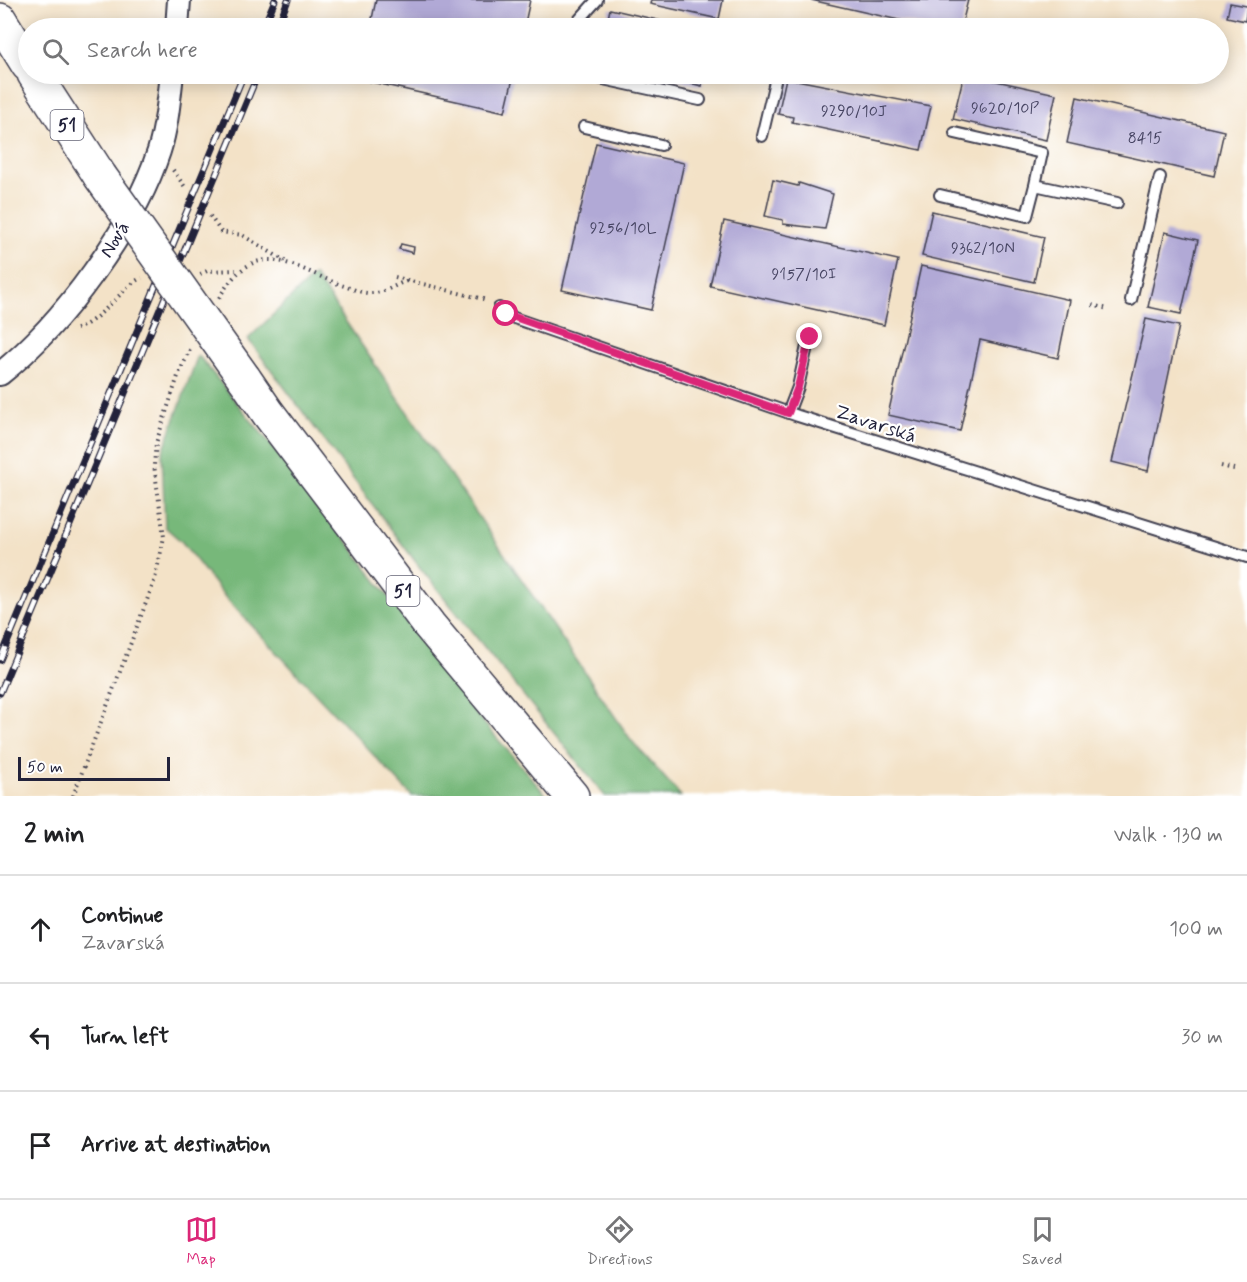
<!DOCTYPE html>
<html lang="en">
<head>
<meta charset="utf-8">
<style>
	body { margin:0; font-family:Mynerve,sans-serif; background:#f2f2f2; color:#202124 }
	.scale { position:absolute; left:18px; bottom:15px; width:152px; box-sizing:border-box; padding-left:6px; border:3px solid #22223b; border-top:0; font-size:16px; line-height:21px; white-space:nowrap; color:#22223b; -webkit-text-stroke:4px #fff; paint-order:stroke }
	.stop { position:absolute; width:18px; height:18px; margin:-14px; border:4px solid #db2777; border-radius:50%; background:#fff }
	.stop.end { background:#db2777; border-color:#fff; box-shadow:0 2px 6px #0008 }
	.list { margin:0; padding:0; list-style:none }
	h2 { display:flex; justify-content:space-between; align-items:center; height:78px; margin:0; padding:0 24px; font-size:26px }
	h2 small { font-size:20px; font-weight:400; color:#757577 }
	.list li { display:grid; grid-template-columns:39px 1fr auto; gap:18px; align-items:center; box-sizing:border-box; height:108px; padding:0 24px; border-top:2px solid #e0e0e0 }
	.list b { display:block; font-size:22px; white-space:nowrap }
	.list p { margin:0; font-size:20px; white-space:nowrap; color:#757577 }
	.list em { font-size:20px; font-style:normal; color:#757577 }
	.icon { flex:none; width:33px; height:33px; fill:none; stroke:currentColor; stroke-width:2; stroke-linecap:round; stroke-linejoin:round }
	.map { position:relative; flex:none; width:1247px; height:796px; overflow:hidden }
	.search { position:absolute; background:#fff; box-shadow:0 3px 15px #0003; left:18px; right:18px; top:18px; height:66px; display:flex; align-items:center; gap:15px; box-sizing:border-box; padding:0 21px; border-radius:33px; color:#757577; font-size:22px }
	.sheet { height:402px; background:#fff }
	nav { display:flex; justify-content:space-around; align-items:center; box-sizing:border-box; height:84px; border-top:2px solid #e0e0e0; background:#fff; font-size:16px; color:#757577 }
	nav a { display:grid; justify-items:center; gap:3px }
	nav .on { color:#db2777 }
	.map>svg:first-child { display:block }
	.forest { fill:#77b87a; stroke:#4c6d5a; stroke-width:1.5 }
	.building { fill:#b1a9d6 }
	.lines { fill:none; stroke-linecap:round; stroke-linejoin:round }
	.service-casing { stroke:#413f50; stroke-width:14 }
	.minor-casing { stroke:#413f50; stroke-width:26 }
	.primary-casing { stroke:#413f50; stroke-width:36 }
	.path { stroke:#413f50; stroke-width:4; stroke-dasharray:1.5 4.5; stroke-linecap:butt }
	.service { stroke:#fff; stroke-width:10 }
	.minor { stroke:#fff; stroke-width:22 }
	.primary { stroke:#fff; stroke-width:33 }
	.rail-casing { stroke:#22223b; stroke-width:7 }
	.rail { stroke:#fff; stroke-width:4.5; stroke-dasharray:14; stroke-linecap:butt }
	.primary-bridge-casing { stroke:#413f50; stroke-width:36; stroke-linecap:butt }
	.primary-bridge { stroke:#fff; stroke-width:33 }
	.route { stroke:#db2777; stroke-width:8 }
	.labels { text-anchor:middle; stroke-width:4.5; stroke-linejoin:round; paint-order:stroke }
	.number-label { font-size:16px; fill:#464462 }
	.shield { fill:#fff; stroke:#646476; stroke-width:1.5 }
	.shield-label { font-size:18px; font-weight:bold; fill:#22223b }
	.street-label { font-size:20px; fill:#22223b; stroke:#fff }
</style>
</head>
<body>
<div class="map">
<svg width="1247" height="796" viewBox="0 0 1247 796">
	<rect width="100%" height="100%" fill="#fff"/>
	<filter id="ink" filterUnits="userSpaceOnUse"><feTurbulence type="fractalNoise" baseFrequency=".0167" numOctaves="2"/><feDisplacementMap in="SourceGraphic" scale="12" xChannelSelector="R" yChannelSelector="G"/><feConvolveMatrix kernelMatrix="1 2 1 2 8 2 1 2 1" color-interpolation-filters="sRGB"/></filter>
	<filter id="wash" filterUnits="userSpaceOnUse"><feTurbulence type="fractalNoise" baseFrequency=".008" numOctaves="4" result="noise"/><feDisplacementMap in="SourceGraphic" scale="24" xChannelSelector="R" yChannelSelector="G"/><feGaussianBlur stdDeviation="1.35" result="paint"/><feColorMatrix in="noise" values="0 0 0 0 0 0 0 0 0 0 0 0 0 0 0 0 0 1.4 0 .05"/><feComposite in="paint" operator="in"/></filter>
	<g filter="url(#wash)">
		<rect width="100%" height="100%" fill="#f3e2c7"/>
		<path class="forest" d="M 314,275 L 631,740 L 681,796 L 605,796 L 421,569 L 248,339 Z
			M 198,355 L 320,505 L 477,715 L 547,796 L 412,796 L 225,597 L 182,542 L 165,527 L 162,454 Z"/>
		<g id="blocks">
			<path class="building" d="M 376,0 L 530,0 L 524,28 L 370,28 Z
				M 651,0 L 723,0 L 719,19 L 650,4 Z
				M 811,0 L 968,0 L 961,28 L 934,28 Z
				M 1230,3 L 1247,6 L 1245,21 L 1227,17 Z
				M 610,9 L 692,28 L 606,28 Z
				M 360,74 L 514,74 L 505,112 L 358,79 Z
				M 652,74 L 704,74 L 702,86 Z
				M 964,74 L 1056,94 L 1046,140 L 953,119 Z
				M 786,78 L 931,106 L 921,150 L 792,122 L 793,117 L 778,114 Z
				M 1077,97 L 1224,131 L 1214,176 L 1067,143 Z
				M 596,143 L 684,163 L 651,310 L 562,290 Z
				M 773,180 L 798,186 L 799,183 L 833,194 L 825,229 L 783,224 L 783,220 L 765,216 Z
				M 932,211 L 1044,237 L 1034,282 L 922,256 Z
				M 724,221 L 898,260 L 884,325 L 710,286 Z
				M 1165,232 L 1198,240 L 1181,314 L 1148,307 Z
				M 401,244 L 414,247 L 413,253 L 399,249 Z
				M 921,266 L 1070,300 L 1058,358 L 980,340 L 960,431 L 888,415 Z
				M 1146,319 L 1179,326 L 1148,471 L 1112,462 Z"/>
		</g>
	</g>
	<g filter="url(#ink)">
		<use href="#blocks" fill-opacity="0" stroke="#413f50" stroke-width="1.5"/>
		<g class="lines">
			<defs>
				<path id="service" d="M 572,28 L 597,0
					M 580,74 L 700,100
					M 584,127 L 661,145
					M 955,133 L 1042,153 L 1035,185 L 1117,203
					M 762,136 L 776,77
					M 940,195 L 1027,216 L 1035,185
					M 1131,300 L 1160,177
					M 499,308 L 514,318 L 798,416 L 1247,557
					M 788,413 L 798,387 L 809,337"/>
				<path id="minor" d="M 177,28 L 179,0
					M 0,374 C 63,324 134,227 159,151 C 167,126 169,99 172,74"/>
				<path id="primary" d="M 0,20 L 28,65
					M 34,74 L 100,176
					M 244,378 L 268,413 L 429,625 L 572,796"/>
			</defs>
			<use href="#service" class="service-casing"/>
			<use href="#minor" class="minor-casing"/>
			<use href="#primary" class="primary-casing"/>
			<path class="path" d="M 173,170 L 185,187
				M 210,216 L 221,232 L 242,235 L 285,261
				M 200,274 L 207,271 L 236,270
				M 395,277 L 487,300
				M 219,298 C 256,235 288,265 341,285 C 351,288 362,294 373,293 C 385,293 396,284 407,281
				M 1092,305 L 1108,309
				M 76,329 C 100,322 128,281 142,278
				M 1221,466 L 1234,469
				M 73,796 L 155,579 L 164,537 L 154,465 L 156,443 L 179,373 L 192,346"/>
			<use href="#service" class="service"/>
			<use href="#minor" class="minor"/>
			<use href="#primary" class="primary"/>
			<defs>
				<path id="rail" d="M 263,28 L 275,0
					M 277,28 L 288,0
					M 0,660 L 244,74
					M 0,693 L 258,74"/>
			</defs>
			<use href="#rail" class="rail-casing"/>
			<use href="#rail" class="rail"/>
			<defs>
				<path id="primary-bridge" d="M 100,176 L 244,378"/>
			</defs>
			<use href="#primary-bridge" class="primary-bridge-casing"/>
			<use href="#primary-bridge" class="primary-bridge"/>
		</g>
	</g>
	<g class="lines" filter="url(#ink)">
		<path class="route" d="M 506,314 L 788,413 L 798,387 L 810,337"/>
	</g>
	<g class="labels">
		<g class="number-label">
			<text x="1005" y="113">9620/10P</text>
			<text x="854" y="116">9290/10J</text>
			<text x="1145" y="143">8415</text>
			<text x="623" y="233">9256/10L</text>
			<text x="983" y="253">9362/10N</text>
			<text x="804" y="279">9157/10I</text>
		</g>
		<g class="shield">
			<rect x="50.5" y="110" width="33" height="30" rx="4.5"/>
			<rect x="386.5" y="576" width="33" height="30" rx="4.5"/>
		</g>
		<g class="shield-label">
			<text x="67" y="131">51</text>
			<text x="403" y="597">51</text>
		</g>
		<g class="street-label">
			<text transform="translate(114 239) rotate(-58)" y="7">Nová</text>
			<text transform="translate(876 423) rotate(18)" y="7">Zavarská</text>
		</g>
	</g>
</svg>
<div class="scale">50 m</div>
<div class="stop" style="left:506px;top:314px"></div>
<div class="stop end" style="left:810px;top:337px"></div>
<div class="search"><svg class="icon" aria-label="search" viewBox="0 0 24 24"><circle cx="10" cy="10" r="6"/><path d="M15 15l6 6"/></svg>Search here</div>
</div>
<section class="sheet">
<h2>2 min<small>Walk · 130 m</small></h2>
<ul class="list">
<li><svg class="icon" aria-label="ahead" viewBox="0 0 24 24"><path d="M12 20V5M6 11l6-6 6 6"/></svg><div><b>Continue</b><p>Zavarská</p></div><em>100 m</em></li>
<li><svg class="icon" aria-label="left" viewBox="0 0 24 24"><path d="M17 20v-9H6M10 6l-5 5 5 5"/></svg><div><b>Turn left</b></div><em>30 m</em></li>
<li><svg class="icon" aria-label="arrive" viewBox="0 0 24 24"><path d="M6 21V4h12l-3 4 3 4H6"/></svg><div><b>Arrive at destination</b></div></li>
</ul>
</section>
<nav>
<a class="on"><svg class="icon" aria-label="map" viewBox="0 0 24 24"><path d="M3 6l6-2 6 2 6-2v14l-6 2-6-2-6 2zM9 4v14M15 6v14"/></svg>Map</a>
<a><svg class="icon" aria-label="directions" viewBox="0 0 24 24"><path d="M12 3l9 9-9 9-9-9zM9 14v-3h6M13 9l2 2-2 2"/></svg>Directions</a>
<a><svg class="icon" aria-label="saved" viewBox="0 0 24 24"><path d="M7 4h10v16l-5-4-5 4z"/></svg>Saved</a>
</nav>
</body>
</html>
